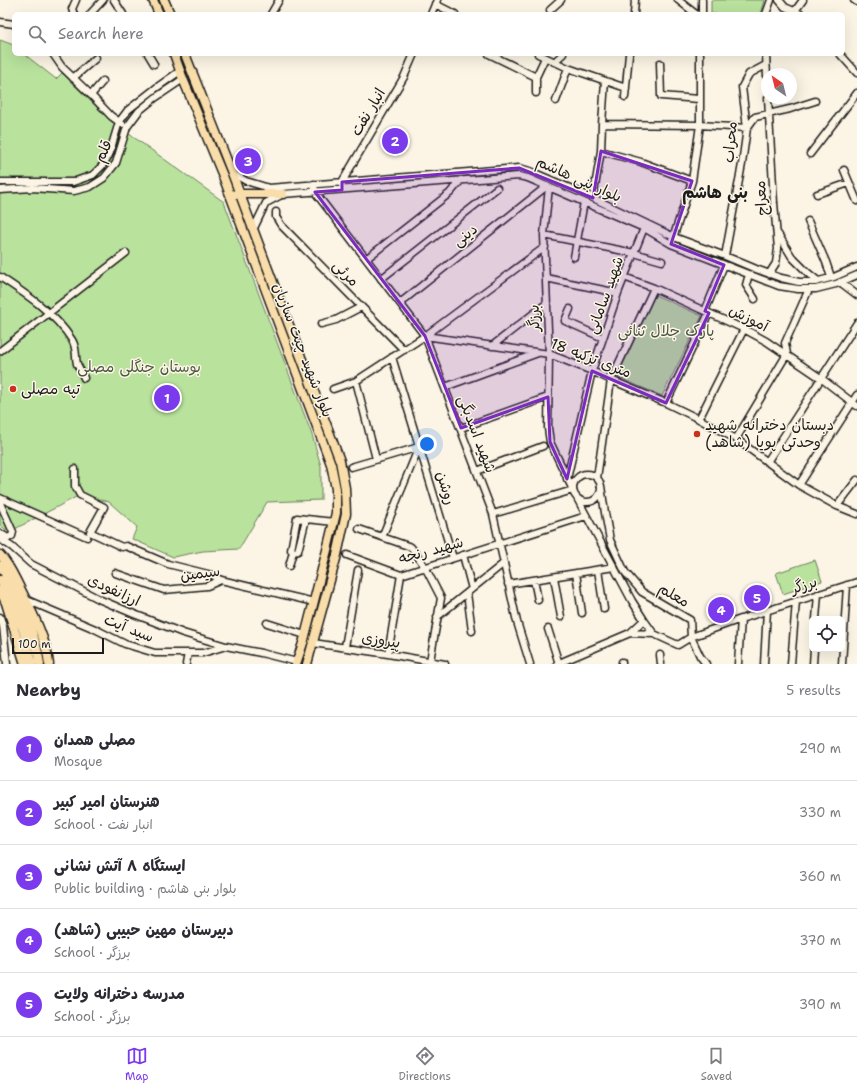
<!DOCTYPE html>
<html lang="en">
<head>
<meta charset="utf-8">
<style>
	body { margin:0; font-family:"Shantell Sans","Playpen Sans Arabic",sans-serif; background:#f2f2f3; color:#2b2b33 }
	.controls { position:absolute; right:12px; bottom:12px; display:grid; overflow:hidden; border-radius:6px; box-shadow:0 4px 16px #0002 }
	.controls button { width:36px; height:36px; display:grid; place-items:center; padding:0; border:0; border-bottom:1px solid #e1e1e2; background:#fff; color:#2b2b33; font:20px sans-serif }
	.compass { position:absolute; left:761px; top:68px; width:36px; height:36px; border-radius:50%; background:#fff; box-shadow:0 4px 16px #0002; rotate:325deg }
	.scale { position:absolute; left:12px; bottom:10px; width:92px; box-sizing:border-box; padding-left:4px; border:2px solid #1c1c1c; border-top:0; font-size:11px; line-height:14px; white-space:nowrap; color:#1c1c1c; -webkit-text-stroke:3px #fcf5e5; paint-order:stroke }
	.you { position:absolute; left:427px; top:444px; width:14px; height:14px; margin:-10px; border:3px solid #fff; border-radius:50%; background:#1a73e8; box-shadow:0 0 0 6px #1a73e833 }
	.badge { display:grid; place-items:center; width:26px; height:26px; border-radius:50%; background:#7c3aed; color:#fff; font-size:13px; font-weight:700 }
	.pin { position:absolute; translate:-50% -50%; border:2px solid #fff; box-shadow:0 1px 4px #0006 }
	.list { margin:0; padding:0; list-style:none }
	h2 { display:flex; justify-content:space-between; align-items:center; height:52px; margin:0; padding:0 16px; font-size:17px }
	h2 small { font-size:13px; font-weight:400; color:#7c7c81 }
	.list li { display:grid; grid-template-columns:26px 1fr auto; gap:12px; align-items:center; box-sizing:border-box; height:64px; padding:0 16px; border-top:1px solid #e1e1e2 }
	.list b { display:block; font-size:15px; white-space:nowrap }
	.list p { margin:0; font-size:13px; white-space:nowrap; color:#7c7c81 }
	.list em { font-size:13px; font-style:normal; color:#7c7c81 }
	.icon { flex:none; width:22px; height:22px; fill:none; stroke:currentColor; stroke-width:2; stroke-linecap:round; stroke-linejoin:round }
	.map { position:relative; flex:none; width:857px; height:664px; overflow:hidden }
	.search { position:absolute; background:#fff; box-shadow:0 4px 16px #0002; left:12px; right:12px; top:12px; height:44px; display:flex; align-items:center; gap:10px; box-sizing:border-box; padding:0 14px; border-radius:6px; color:#7c7c81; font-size:15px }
	.sheet { height:372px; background:#fff }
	nav { display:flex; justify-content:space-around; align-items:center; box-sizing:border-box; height:56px; border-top:1px solid #e1e1e2; background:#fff; font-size:11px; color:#7c7c81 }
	nav a { display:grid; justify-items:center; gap:2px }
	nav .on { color:#7c3aed }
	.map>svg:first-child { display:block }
	.green { fill:#b9e29d; stroke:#6a7f5c }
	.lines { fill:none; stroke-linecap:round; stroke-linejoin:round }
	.minor-casing { stroke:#1c1c1c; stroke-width:9 }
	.major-casing { stroke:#1c1c1c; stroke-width:11 }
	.minor { stroke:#fcf5e5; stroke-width:6 }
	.major { stroke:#f9deab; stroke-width:8 }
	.marked { fill:#7b2cbf; fill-opacity:0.2; stroke:#7b2cbf; stroke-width:3; stroke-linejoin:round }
	.poi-dot { fill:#c8321e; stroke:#fcf5e5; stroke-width:1.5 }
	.labels { text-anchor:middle; stroke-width:3; stroke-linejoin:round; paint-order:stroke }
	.street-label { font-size:15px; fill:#1c1c1c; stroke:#fcf5e5 }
	.park-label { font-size:15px; fill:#4b5743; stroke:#fcf5e5 }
	.poi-label { font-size:15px; fill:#1c1c1c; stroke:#fcf5e5; text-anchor:start }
	.neighbourhood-label { font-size:16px; font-weight:bold; fill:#1c1c1c; stroke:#fcf5e5 }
</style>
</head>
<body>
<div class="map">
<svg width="857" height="664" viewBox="0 0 857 664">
	<rect width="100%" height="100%" fill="#fcf5e5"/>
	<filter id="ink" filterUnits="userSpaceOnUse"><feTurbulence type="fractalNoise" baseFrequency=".025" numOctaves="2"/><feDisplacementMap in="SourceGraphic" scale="8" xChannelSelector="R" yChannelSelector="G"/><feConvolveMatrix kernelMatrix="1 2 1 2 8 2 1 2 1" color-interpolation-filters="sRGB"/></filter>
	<g filter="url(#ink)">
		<path class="green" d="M 711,0 L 765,0 L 761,14 L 711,14 Z
			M 0,40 L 11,44 L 14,46 L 14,54 L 24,54 L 56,79 L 62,73 L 111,121 L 224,202 L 312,435 L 321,466 L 321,500 L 267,502 L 239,549 L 203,551 L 173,557 L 132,539 L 137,527 L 109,502 L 80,495 L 9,532 L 0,525 Z
			M 238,200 L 335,452 L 342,485 L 342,514 L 339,531 L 305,657 L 302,657 L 339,519 L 340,496 L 334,461 L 315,408 L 288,340 L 236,201 Z
			M 655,295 L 702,316 L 662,396 L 617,377 Z
			M 815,560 L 822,581 L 783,594 L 776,573 Z"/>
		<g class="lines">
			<defs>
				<path id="minor" d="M 114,0 L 123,14
					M 678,0 L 696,14
					M 779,0 L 785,7 L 801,14
					M 854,0 L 857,2
					M 435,4 L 455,14
					M 550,10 L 561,0
					M 795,11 L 803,0
					M 74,14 L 72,9 L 76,0
					M 90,14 L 103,0
					M 271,14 L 279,0
					M 431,14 L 437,0
					M 634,14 L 635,0
					M 702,14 L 702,0
					M 766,14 L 771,0
					M 0,22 L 14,24
					M 53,54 L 62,67 L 91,95 L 111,116 L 122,124
					M 148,54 L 154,64
					M 489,54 L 536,77
					M 538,54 L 568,68 L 626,88
					M 766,54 L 767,77
					M 840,54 L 857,73
					M 554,62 L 563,54
					M 660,63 L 661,96 L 699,99
					M 73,78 L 96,58
					M 536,93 L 536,77 L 544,60
					M 91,95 L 103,81
					M 625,97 L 629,54
					M 768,98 L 774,203 L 778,249 L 776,263 L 769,274
					M 556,101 L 568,68
					M 602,124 L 700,125 L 747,128 L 755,117 L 790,109 L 815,101
					M 601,151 L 641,162 L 692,181
					M 810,154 L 857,93
					M 844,170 L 857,201
					M 232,173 L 246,181 L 269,188 L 519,168 L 530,171 L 593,198 L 674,237 L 725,256 L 756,269 L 781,278 L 799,282 L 815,282 L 834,277 L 857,267
					M 0,182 L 73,182 L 93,175 L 102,166 L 109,155 L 119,122 L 128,110 L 156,88 L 180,71
					M 314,184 L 315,192 L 425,336 L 549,354 L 592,371 L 611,380 L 666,403 L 699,419 L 736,439 L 799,485 L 837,506 L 857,514
					M 342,185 L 342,182 L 404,77 L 414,54
					M 0,190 L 33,188 L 74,191 L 90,187 L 104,178 L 116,163 L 127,127 L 139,111 L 155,98 L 183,79
					M 817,194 L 849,183
					M 593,198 L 601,151 L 602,124 L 605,81
					M 276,212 L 276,217 L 281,225 L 404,350
					M 808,221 L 826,262 L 831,277
					M 253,230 L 266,203 L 283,194 L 519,176 L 528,178 L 644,228 L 671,244 L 779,286 L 798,289 L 816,289 L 836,284 L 857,275
					M 778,234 L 792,257 L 807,272 L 818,281
					M 544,235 L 634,253 L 662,261
					M 672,241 L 692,181 L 700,125 L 700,54
					M 725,256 L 742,164 L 747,128 L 742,87 L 749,74 L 766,65
					M 574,257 L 584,202
					M 366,259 L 450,193 L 461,180
					M 749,274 L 746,285 L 755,299
					M 0,277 C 26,294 55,313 72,340 C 77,348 75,355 77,364 C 79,368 82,373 84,378
					M 624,277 L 654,288 L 744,329 L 766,341 L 822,379 L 857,406
					M 546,278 L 618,293
					M 381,279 L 497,188
					M 840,282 L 857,295
					M 400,303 L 547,186
					M 570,309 L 565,321 L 603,338
					M 705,311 L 724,265
					M 321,324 L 336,320 L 361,307
					M 425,336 L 493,514 L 517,622 L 530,664
					M 492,346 L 547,303
					M 0,351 L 126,253
					M 392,357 L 453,558
					M 356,381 L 376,459
					M 445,387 L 538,353
					M 333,389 L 356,381 L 425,336 L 545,247
					M 666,403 L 709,313
					M 699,419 L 744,329
					M 461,428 L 548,397
					M 736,439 L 787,354 L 785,343 L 809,289
					M 767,462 L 857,323
					M 351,467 L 419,447
					M 75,469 L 75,486 L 80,495 L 104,507 L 90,532 L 122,547 L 126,546 L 168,564 L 212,575 L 221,580
					M 477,471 L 543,446
					M573 488a14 14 0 1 1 28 0a14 14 0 1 1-28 0Z
					M 597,478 L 611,380 L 654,288
					M 567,479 L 592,371 L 618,293 L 644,228
					M 799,485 L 857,395
					M 601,486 L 605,513 L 610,540 L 625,572 L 642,592 L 690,620 L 691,637 L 700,656 L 706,664
					M 0,498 L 87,537
					M 577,498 L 632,601 L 644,620 L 654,634 L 678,645 L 691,637 L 741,619 L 857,582
					M 0,503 L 13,532 L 12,536 L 8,538 L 0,533
					M 837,506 L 857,480
					M 493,514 L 573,490 L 550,442 L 548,428 L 549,354 L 544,235 L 549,187
					M 359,529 L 411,547 L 425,567 L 441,598 L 430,661
					M 382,537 L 419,447
					M 0,539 L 12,547 L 31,564 L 101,600 L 134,614 L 183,633 L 226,646 L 261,653 L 297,662
					M 293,552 L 298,551 L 306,519
					M 347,555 L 401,575 L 586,516
					M 463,555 L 472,589
					M 289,566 L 293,552 L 291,550 L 297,518 L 334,522
					M 598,570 L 604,609
					M 115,573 L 164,590 L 207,586 L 221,580 L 314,602
					M 576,573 L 582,613
					M 554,577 L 561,617
					M 534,580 L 538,600
					M 508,584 L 614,567
					M 467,593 L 472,631
					M 27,600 L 95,629 L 125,644 L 155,653 L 203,653 L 226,646
					M 0,617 L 3,626 L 7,664
					M 437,617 L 504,563
					M 816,619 L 818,594
					M 267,623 L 305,635
					M 548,629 L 559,664
					M 630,633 L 654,634
					M 313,643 L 388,654 L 445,664
					M 345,647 L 358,570
					M 388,654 L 401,575
					M 660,655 L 661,664
					M 186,664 L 188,653
					M 557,664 L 630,633 L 644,620
					M 622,664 L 622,662
					M 738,664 L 741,619
					M 764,664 L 767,610
					M 791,664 L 796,601
					M 813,664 L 814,649
					M 842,664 L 847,585"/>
				<path id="major" d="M 153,0 L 159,14
					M 164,0 L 170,14
					M 174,54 L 183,79 L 223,176 L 331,464 L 336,489 L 336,513 L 327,550 L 304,640 L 296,664
					M 185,54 L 232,173 L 340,461 L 345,488 L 346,514 L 337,555 L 307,664
					M 236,194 L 283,194
					M 0,555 C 8,563 13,574 18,584 C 30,608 46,637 49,664
					M 0,566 C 17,590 36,635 40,664
					M 0,580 C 16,605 26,635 32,664
					M 0,590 L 6,603 L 25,664"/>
			</defs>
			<use href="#minor" class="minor-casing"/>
			<use href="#major" class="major-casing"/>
			<use href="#minor" class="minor"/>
			<use href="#major" class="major"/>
		</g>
	</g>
	<path class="marked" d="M 601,151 L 692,181 L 671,244 L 724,265 L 705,311 L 709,313 L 666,403 L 592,371 L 567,479 L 550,442 L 548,397 L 461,428 L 425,336 L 315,192 L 342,190 L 342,182 L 519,168 L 593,198 Z"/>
	<g class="poi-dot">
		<circle cx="13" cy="389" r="4"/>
		<circle cx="697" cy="434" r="4"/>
	</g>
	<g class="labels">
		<g class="street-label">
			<text transform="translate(368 112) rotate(-59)" y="5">انبار نفت</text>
			<text transform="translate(730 142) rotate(-85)" y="5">محراب</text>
			<text transform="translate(103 151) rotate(-65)" y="5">قلم</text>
			<text transform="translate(579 179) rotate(24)" y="5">بلوار بنی هاشم</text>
			<text transform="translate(761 198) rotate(-94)" y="5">معراج</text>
			<text transform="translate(465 235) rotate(-38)" y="5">دینی</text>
			<text transform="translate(346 273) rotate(46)" y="5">مرئی</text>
			<text transform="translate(605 295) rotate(-70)" y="5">شهید سامانی</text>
			<text transform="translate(534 318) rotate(-92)" y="5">برزگر</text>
			<text transform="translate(749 318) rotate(27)" y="5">آموزش</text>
			<text transform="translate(303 350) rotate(69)" y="5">بلوار شهید چیت سازیان</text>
			<text transform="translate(591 358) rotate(21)" y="5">18 متری تزکیه</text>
			<text transform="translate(477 434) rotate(69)" y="5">شهید اسدبگی</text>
			<text transform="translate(446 488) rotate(73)" y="5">روشن</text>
			<text transform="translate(431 550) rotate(-15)" y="5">شهید رنجه</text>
			<text transform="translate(200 573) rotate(-7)" y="5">سیمین</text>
			<text transform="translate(804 585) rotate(-18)" y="5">برزگر</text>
			<text transform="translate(114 590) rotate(25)" y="5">ارزانفودی</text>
			<text transform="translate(674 595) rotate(30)" y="5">معلم</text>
			<text transform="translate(129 628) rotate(22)" y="5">سید آیت</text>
			<text transform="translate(381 640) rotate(9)" y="5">پیروزی</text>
		</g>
		<g class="park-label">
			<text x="666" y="336">پارک جلال ثنائی</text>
			<text x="139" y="372">بوستان جنگلی مصلی</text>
		</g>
		<g class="poi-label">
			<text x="21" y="394">تپه مصلی</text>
			<text x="705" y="430">دبستان دخترانه شهید<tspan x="705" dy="17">وحدتی پویا (شاهد)</tspan></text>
		</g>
		<g class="neighbourhood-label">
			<text x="715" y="198">بنی هاشم</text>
		</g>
	</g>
</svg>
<div class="controls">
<button><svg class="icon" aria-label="locate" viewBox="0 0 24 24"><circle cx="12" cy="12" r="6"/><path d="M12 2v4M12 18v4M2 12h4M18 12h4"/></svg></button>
</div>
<svg class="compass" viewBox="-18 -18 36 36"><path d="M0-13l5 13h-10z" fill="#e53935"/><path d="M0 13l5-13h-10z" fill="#7c7c81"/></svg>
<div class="scale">100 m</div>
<div class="you"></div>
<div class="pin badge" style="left:167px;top:398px">1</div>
<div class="pin badge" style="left:395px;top:141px">2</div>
<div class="pin badge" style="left:248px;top:161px">3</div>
<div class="pin badge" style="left:721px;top:610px">4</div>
<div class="pin badge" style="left:757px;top:598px">5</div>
<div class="search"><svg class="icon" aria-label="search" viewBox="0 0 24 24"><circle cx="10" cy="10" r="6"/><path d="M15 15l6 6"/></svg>Search here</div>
</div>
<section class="sheet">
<h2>Nearby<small>5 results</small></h2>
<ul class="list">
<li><span class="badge">1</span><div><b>مصلی همدان</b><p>Mosque</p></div><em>290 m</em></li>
<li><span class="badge">2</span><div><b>هنرستان امیر کبیر</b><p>School · انبار نفت</p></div><em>330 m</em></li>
<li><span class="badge">3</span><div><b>ایستگاه ۸ آتش نشانی</b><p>Public building · بلوار بنی هاشم</p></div><em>360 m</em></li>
<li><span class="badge">4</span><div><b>دبیرستان مهین حبیبی (شاهد)</b><p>School · برزگر</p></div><em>370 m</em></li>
<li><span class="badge">5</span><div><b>مدرسه دخترانه ولایت</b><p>School · برزگر</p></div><em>390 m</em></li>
</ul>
</section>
<nav>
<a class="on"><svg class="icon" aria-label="map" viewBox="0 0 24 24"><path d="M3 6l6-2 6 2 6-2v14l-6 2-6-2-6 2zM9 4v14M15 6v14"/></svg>Map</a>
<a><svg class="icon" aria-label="directions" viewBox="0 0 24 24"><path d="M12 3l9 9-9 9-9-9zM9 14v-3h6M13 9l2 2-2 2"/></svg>Directions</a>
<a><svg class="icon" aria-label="saved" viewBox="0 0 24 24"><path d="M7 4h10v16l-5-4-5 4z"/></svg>Saved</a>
</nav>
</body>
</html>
